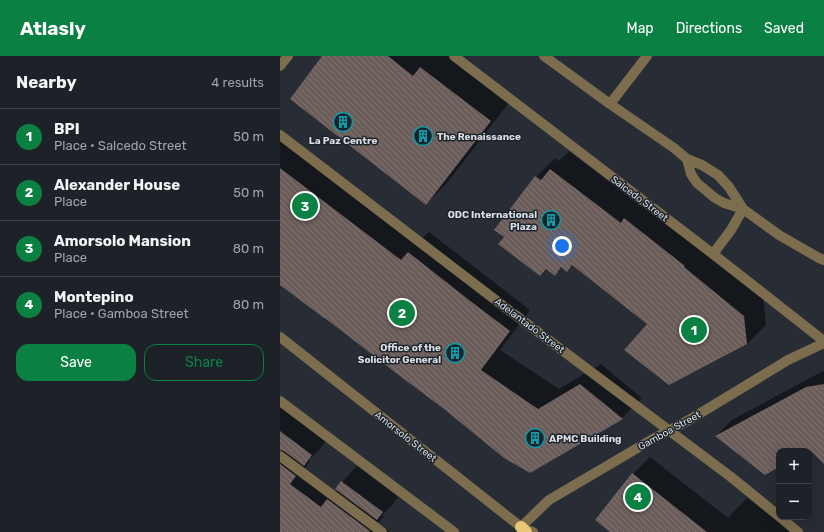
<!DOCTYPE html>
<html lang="en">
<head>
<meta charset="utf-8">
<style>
	body { margin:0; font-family:Rubik,sans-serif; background:#252930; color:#f1f3f6 }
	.controls { position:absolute; right:12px; bottom:12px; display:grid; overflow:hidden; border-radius:8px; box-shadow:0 4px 16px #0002 }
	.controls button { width:36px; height:36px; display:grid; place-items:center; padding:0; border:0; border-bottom:1px solid #3b3e45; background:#1d2128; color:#f1f3f6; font:20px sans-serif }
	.you { position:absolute; left:282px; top:190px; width:14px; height:14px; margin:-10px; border:3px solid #fff; border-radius:50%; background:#1a73e8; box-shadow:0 0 0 6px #1a73e833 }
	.badge { display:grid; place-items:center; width:26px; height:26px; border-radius:50%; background:#0b8043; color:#fff; font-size:13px; font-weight:700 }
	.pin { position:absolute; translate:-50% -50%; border:2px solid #fff; box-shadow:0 1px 4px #0006 }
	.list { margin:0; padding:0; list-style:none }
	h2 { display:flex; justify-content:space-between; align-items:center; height:52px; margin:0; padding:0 16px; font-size:17px }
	h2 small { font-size:13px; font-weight:400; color:#a0a3a8 }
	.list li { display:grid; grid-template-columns:26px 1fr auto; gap:12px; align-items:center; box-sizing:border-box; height:56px; padding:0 16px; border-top:1px solid #3b3e45 }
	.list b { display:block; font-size:15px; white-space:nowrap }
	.list p { margin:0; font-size:13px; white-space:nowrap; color:#a0a3a8 }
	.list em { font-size:13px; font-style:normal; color:#a0a3a8 }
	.actions { display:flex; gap:8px; padding:12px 16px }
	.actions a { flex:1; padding:9px 0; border:1px solid #0b8043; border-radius:12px; text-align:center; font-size:14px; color:#0b8043 }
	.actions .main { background:#0b8043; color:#fff }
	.map { position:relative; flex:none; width:544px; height:476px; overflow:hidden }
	header { display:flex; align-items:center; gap:24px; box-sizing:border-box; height:56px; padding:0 20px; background:#0b8043; color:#fff }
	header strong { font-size:19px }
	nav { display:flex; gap:22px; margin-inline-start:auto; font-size:14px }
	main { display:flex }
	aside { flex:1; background:#1d2128 }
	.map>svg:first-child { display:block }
	.shadow { fill:#0007 }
	.building { fill:url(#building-back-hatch) }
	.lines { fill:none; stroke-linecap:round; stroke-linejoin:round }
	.minor { stroke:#7b6d4d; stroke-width:10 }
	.highway { stroke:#eac774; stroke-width:12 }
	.labels { text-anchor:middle; stroke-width:3; stroke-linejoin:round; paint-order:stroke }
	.poi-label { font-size:10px; font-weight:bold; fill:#dadee4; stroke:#1d232b; text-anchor:start }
	.street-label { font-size:10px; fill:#dadee4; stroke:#1d232b }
</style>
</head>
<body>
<header>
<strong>Atlasly</strong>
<nav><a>Map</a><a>Directions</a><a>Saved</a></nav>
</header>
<main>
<aside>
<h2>Nearby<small>4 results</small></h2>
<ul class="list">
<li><span class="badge">1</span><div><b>BPI</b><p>Place · Salcedo Street</p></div><em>50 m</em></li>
<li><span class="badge">2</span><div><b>Alexander House</b><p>Place</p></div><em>50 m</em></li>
<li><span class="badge">3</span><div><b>Amorsolo Mansion</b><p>Place</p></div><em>80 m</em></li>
<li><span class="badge">4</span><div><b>Montepino</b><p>Place · Gamboa Street</p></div><em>80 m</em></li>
</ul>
<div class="actions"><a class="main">Save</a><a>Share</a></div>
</aside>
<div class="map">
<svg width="544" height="476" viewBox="0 0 544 476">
	<defs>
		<pattern id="building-back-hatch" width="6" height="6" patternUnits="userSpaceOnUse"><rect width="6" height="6" fill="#6a5d5a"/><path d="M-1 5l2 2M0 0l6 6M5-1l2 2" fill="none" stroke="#7f7472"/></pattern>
	</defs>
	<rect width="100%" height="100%" fill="#272c35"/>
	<path class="shadow" d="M 44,0 L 173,0 L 231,44 L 167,127 L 146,148 Z
		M 0,76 L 141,183 L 149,176 L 250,254 L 220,294 L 279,333 L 321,308 L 362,342 L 342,362 L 250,416 L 0,227 Z
		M 289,95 L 359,149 L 364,144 L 483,241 L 486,269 L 467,288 L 368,268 L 293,209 L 287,214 L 282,211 L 274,218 L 267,213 L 260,219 L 225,181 L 256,121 L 275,102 L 279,105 Z
		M 543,315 L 544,315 L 544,407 L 528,391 L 522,395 L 499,395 L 499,409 L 436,380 L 452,364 Z
		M 0,349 L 46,384 L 39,394 L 29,404 L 30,405 L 24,413 L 55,436 L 58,434 L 62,426 L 77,410 L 118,441 L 113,448 L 102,459 L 104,460 L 98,467 L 110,476 L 0,476 Z
		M 370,401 L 448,462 L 467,442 L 511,476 L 332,476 L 353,418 Z"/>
	<path class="building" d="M 42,0 L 108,0 L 133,20 L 140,11 L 211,65 L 146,149 L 10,43 Z
		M 0,112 L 121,204 L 128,196 L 189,244 L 230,275 L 201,314 L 258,353 L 300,328 L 343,363 L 250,417 L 224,402 L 164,353 L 116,317 L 45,262 L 44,262 L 0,229 Z
		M 270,113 L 341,167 L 344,162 L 405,210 L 404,211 L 464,260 L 467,288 L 389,329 L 344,294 L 367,268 L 292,209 L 287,216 L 281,211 L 275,220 L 266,213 L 260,220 L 218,188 L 224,181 L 214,174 L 255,120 L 261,124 Z
		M 544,328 L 544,408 L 531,395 L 499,395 L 499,411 L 485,419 L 435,380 L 526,331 Z
		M 0,375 L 32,399 L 24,410 L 4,395 L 0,394 Z
		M 0,408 L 16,420 L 10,428 L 41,451 L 47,443 L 90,475 L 89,476 L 0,476 Z
		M 352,417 L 427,476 L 330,476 L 315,464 Z
		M 61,425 L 103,456 L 97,464 L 55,433 Z"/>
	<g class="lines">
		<path class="minor" d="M 174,0 L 433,198 L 544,285
			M 264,0 L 330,48 L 394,92 L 407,103 L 422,109 L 438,119 L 449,131 L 463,153 L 499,179 L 539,202 L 544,204
			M 0,10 L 8,0
			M 330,48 L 367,0
			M 0,79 L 222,249 L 451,421 L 499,460
			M 407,103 L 411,118 L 417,127 L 435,142 L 444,147 L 463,153
			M 433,198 L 451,174 L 463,153
			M 0,281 L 241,471 L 253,476
			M 0,345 L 174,476
			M 0,400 L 102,476
			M 500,461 L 518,476
			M 241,471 L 269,444 L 371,384 L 409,364 L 508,304 L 544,287"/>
		<path class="highway" d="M 241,471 L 246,476"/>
	</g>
	<defs>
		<symbol id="building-ring" viewBox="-11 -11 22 22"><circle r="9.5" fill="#1d232b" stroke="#0f9aa8" stroke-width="1.5"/><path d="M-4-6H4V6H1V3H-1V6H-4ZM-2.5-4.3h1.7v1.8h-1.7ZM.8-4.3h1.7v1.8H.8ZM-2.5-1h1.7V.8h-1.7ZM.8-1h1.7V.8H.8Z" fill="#0f9aa8"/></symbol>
	</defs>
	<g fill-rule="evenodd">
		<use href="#building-ring" x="52" y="55" width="22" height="22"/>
		<use href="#building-ring" x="132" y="69" width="22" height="22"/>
		<use href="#building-ring" x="260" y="153" width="22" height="22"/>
		<use href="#building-ring" x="164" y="286" width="22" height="22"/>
		<use href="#building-ring" x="244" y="371" width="22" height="22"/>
	</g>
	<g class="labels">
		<g class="poi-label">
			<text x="157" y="84">The Renaissance</text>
			<text x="63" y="88" text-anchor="middle">La Paz Centre</text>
			<text x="257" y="162" text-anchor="end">ODC International<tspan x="257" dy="12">Plaza</tspan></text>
			<text x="161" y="295" text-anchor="end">Office of the<tspan x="161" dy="12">Solicitor General</tspan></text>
			<text x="269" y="386">APMC Building</text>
		</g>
		<g class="street-label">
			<text transform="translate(360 142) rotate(37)" y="4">Salcedo Street</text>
			<text transform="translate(250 269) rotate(37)" y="4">Adelantado Street</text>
			<text transform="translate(389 374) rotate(-29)" y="4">Gamboa Street</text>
			<text transform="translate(126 380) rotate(38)" y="4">Amorsolo Street</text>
		</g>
	</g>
</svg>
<div class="controls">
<button>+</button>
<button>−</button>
</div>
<div class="you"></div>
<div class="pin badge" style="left:414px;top:274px">1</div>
<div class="pin badge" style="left:122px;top:257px">2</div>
<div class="pin badge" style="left:25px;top:150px">3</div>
<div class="pin badge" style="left:358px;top:441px">4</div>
</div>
</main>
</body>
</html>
